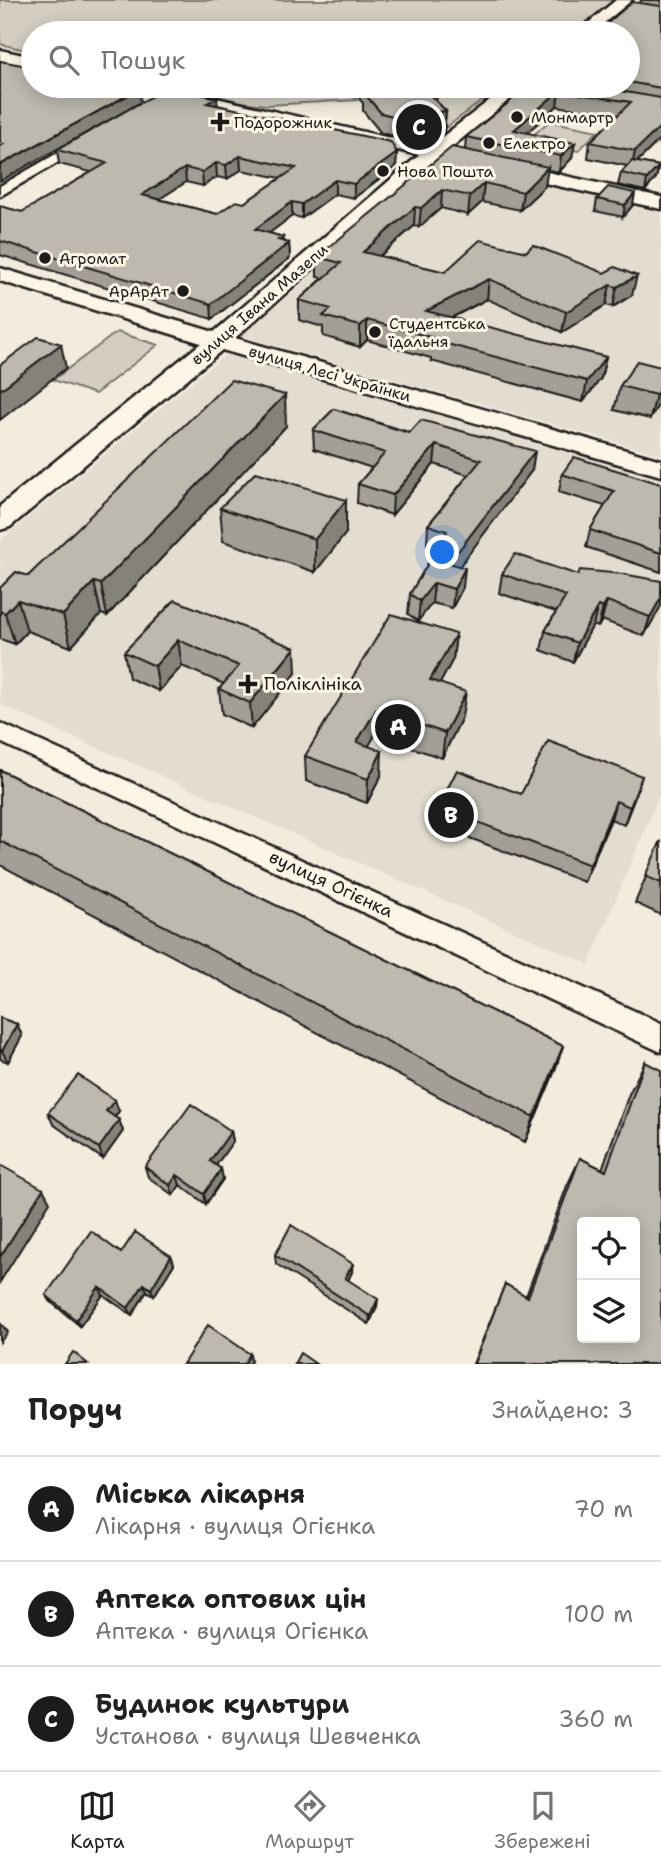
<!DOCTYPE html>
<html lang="uk">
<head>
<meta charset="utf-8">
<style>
	body { margin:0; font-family:"Shantell Sans",sans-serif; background:#f2f2f2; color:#202124 }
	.controls { position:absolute; right:21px; bottom:21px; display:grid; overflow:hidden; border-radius:7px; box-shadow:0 4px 18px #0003 }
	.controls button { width:63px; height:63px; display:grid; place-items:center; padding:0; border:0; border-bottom:2px solid #e0e0e0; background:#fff; color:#202124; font:35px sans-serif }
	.you { position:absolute; left:443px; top:553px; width:24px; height:24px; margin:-18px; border:5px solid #fff; border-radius:50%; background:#1a73e8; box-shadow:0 0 0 10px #1a73e833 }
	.badge { display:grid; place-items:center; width:46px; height:46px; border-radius:50%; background:#1c1c1c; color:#fff; font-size:23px; font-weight:700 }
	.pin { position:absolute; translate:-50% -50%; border:4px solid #fff; box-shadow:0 2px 7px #0006 }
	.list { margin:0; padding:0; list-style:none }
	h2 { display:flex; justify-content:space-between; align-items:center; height:91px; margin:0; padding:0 28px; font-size:30px }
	h2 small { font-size:23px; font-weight:400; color:#757577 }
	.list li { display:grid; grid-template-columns:46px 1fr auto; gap:21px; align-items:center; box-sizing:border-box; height:105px; padding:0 28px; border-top:2px solid #e0e0e0 }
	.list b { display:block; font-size:26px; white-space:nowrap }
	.list p { margin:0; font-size:23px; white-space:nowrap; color:#757577 }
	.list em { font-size:23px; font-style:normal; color:#757577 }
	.icon { flex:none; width:38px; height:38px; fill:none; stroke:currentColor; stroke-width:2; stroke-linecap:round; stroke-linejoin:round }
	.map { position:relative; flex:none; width:661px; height:1364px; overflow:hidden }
	.search { position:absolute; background:#fff; box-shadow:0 4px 18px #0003; left:21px; right:21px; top:21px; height:77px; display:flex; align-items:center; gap:18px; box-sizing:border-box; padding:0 24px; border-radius:38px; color:#757577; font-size:26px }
	.sheet { height:406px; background:#fff }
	nav { display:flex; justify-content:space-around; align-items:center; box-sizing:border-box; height:98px; border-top:2px solid #e0e0e0; background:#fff; font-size:19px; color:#757577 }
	nav a { display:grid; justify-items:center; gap:4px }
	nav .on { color:#1c1c1c }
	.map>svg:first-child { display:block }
	.built { fill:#e3ddcf }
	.green { fill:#d3cec1; stroke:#78756e; stroke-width:2 }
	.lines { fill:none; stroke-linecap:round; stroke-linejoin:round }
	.street-casing { stroke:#1c1c1c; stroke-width:5 }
	.secondary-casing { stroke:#1c1c1c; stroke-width:5 }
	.street { fill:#fcf5e5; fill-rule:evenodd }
	.secondary { fill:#fcf5e5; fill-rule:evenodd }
	.wall { fill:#a39f96; stroke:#1c1c1c; stroke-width:2; fill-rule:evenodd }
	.shaded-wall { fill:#85827a; stroke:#1c1c1c; stroke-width:2 }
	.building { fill:#beb9ae; stroke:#1c1c1c; stroke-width:2; fill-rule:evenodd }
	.poi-dot { fill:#1c1c1c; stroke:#fcf5e5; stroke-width:2.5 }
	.labels { text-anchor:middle; stroke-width:6; stroke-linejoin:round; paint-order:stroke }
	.far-poi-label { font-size:16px; fill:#1c1c1c; stroke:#fcf5e5; text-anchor:start }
	.far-street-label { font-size:16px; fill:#1c1c1c; stroke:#fcf5e5 }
	.poi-label { font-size:18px; fill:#1c1c1c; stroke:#fcf5e5; text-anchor:start }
	.street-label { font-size:18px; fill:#1c1c1c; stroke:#fcf5e5 }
</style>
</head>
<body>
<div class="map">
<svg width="661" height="1364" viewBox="0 0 661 1364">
	<rect width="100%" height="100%" fill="#f3ecdd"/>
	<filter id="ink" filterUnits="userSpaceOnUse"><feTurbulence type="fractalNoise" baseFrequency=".0143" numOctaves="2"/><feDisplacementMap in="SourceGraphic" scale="14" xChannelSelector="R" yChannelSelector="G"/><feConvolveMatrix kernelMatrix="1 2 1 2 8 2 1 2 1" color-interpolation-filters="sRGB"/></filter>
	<g filter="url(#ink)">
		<path class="built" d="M 438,158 L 661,208 L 661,455 L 238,335 Z
			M 227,353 L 661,480 L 661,791 L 589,964 L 0,705 L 0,541 Z"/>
		<path class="green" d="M 0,0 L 616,0 L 571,33 L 33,33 L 33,52 L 0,44 Z
			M 173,86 L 366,86 L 346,88 L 357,100 L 267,105 L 240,102 Z
			M 425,86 L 502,86 L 444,129 Z
			M 549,121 L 598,131 L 578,151 L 527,141 Z
			M 117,332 L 158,345 L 95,394 L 53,380 Z"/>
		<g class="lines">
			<defs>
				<path id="street" d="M 84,138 L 90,142 L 88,145 L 0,196 L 0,186 Z
					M 0,723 L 661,1023 L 661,1052 L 0,742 Z"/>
				<path id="secondary" d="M 616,0 L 632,0 L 592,33 L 576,33 Z
					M 0,50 L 33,57 L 33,67 L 0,60 Z
					M 137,86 L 165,86 L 429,147 L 508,86 L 526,86 L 447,151 L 455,153 L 458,157 L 455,161 L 436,159 L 235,338 L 661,460 L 661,476 L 222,350 L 10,527 L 0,530 L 0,506 L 201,343 L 0,281 L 0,268 L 214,332 L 419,155 L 145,91 Z
					M 502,162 L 661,197 L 661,209 L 495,172 L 493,168 Z"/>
			</defs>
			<use href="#street" class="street-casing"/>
			<use href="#secondary" class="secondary-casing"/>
			<use href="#street" class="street"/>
			<use href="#secondary" class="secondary"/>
		</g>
		<path class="wall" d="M 641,0 L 661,0 L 661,138 L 637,162 L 659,166 L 656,178 L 645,191 L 618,185 L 621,173 L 627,166 L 588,158 L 590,142 L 617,116 L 557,106 L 526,133 L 572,158 L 559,172 L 547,170 L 545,186 L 520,210 L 482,202 L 468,215 L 441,208 L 419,227 L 414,226 L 380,256 L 445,272 L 526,252 L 533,245 L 632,295 L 613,307 L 606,305 L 562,332 L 487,299 L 451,318 L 606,357 L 601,378 L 583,402 L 431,361 L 431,358 L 367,340 L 360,347 L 323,336 L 323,327 L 299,320 L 299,300 L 323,278 L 317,277 L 317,257 L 465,150 L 466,137 L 529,86 L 628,86 L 628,33 Z
			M 351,86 L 434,86 L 436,101 L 446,111 L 444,131 L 397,137 L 381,133 L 363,111 L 363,103 L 351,89 Z
			M 217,105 L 397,153 L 396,166 L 354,198 L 335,194 L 302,218 L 292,216 L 269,233 L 283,237 L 283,242 L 289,243 L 290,258 L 212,319 L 0,255 L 0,206 L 22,212 L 91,172 L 59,164 L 57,150 ZM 241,170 L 281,178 L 244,203 L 217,214 L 159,199 L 186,182 L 203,186 L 217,177 L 227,179 Z
			M 597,199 L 633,205 L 623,217 L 595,211 Z
			M 620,386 L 661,386 L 650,419 L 614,410 Z
			M 334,409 L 532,470 L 459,566 L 463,587 L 452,608 L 432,603 L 418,621 L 408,614 L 410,594 L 437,548 L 427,544 L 428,525 L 468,475 L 434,464 L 392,515 L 357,503 L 358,484 L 372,468 L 314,449 L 313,430 Z
			M 286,426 L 107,616 L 101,614 L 71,647 L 27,631 L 15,644 L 0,639 L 0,588 L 28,576 Z
			M 562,474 L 661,484 L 661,572 L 586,547 L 590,530 L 605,506 L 559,492 Z
			M 220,508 L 346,533 L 315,572 L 223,541 Z
			M 502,574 L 578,575 L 661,581 L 644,636 L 602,620 L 598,627 L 593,625 L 573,662 L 541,650 L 545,631 L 556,612 L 499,593 Z
			M 175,600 L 296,673 L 252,728 L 222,714 L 219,689 L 224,684 L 182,666 L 159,691 L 129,678 L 124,652 Z
			M 456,634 L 453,659 L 440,683 L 462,717 L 442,758 L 375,735 L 368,746 L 381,776 L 367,803 L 306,781 L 305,756 Z
			M 0,770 L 563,1046 L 554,1073 L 525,1142 L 0,865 Z
			M 642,776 L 624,825 L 611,819 L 584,882 L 436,825 L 438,807 Z
			M 661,841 L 661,915 L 635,903 Z
			M 0,1018 L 17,1024 L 22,1036 L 8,1062 L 0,1059 Z
			M 645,1062 L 658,1364 L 473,1364 L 505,1284 L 526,1296 L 567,1186 L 580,1158 L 602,1169 L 629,1094 Z
			M 119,1111 L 115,1117 L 119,1120 L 123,1131 L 103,1159 L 53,1124 L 48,1113 Z
			M 231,1131 L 233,1141 L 216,1165 L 221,1169 L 223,1179 L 206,1204 L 180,1185 L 173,1195 L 148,1177 L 145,1167 Z
			M 121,1253 L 171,1256 L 174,1264 L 154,1296 L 147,1291 L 132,1315 L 103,1295 L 80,1326 L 51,1302 L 46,1295 Z
			M 275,1255 L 352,1272 L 348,1280 L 377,1307 L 369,1324 L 276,1264 Z"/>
		<path class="shaded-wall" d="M 139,89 L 141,102 L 0,181 L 0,165 Z
			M 437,89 L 436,108 L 425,90 Z
			M 559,91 L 557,106 L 512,146 L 514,130 Z
			M 217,98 L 218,111 L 207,103 Z
			M 446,111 L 444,131 L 397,137 L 397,117 Z
			M 661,126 L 661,138 L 632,167 L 635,151 Z
			M 575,143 L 572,158 L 559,172 L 561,156 Z
			M 397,153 L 396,166 L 354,198 L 354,184 Z
			M 240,156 L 241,170 L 227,179 L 226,165 Z
			M 216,163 L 217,177 L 203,186 L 202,172 Z
			M 659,166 L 656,178 L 645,191 L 647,179 Z
			M 548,167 L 545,186 L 520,210 L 523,192 Z
			M 185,168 L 186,182 L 144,209 L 142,195 Z
			M 335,180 L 335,194 L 302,218 L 302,204 Z
			M 484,183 L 482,202 L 468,215 L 470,196 Z
			M 442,190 L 441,208 L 419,227 L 421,208 Z
			M 635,193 L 633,205 L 623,217 L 625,205 Z
			M 292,202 L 292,216 L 255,244 L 255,229 Z
			M 415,207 L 414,226 L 362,271 L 363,252 Z
			M 283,237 L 284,248 L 289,243 L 290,258 L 212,319 L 211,304 Z
			M 637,276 L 632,295 L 613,307 L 617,287 Z
			M 489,279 L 487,299 L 424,332 L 426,311 Z
			M 610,285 L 606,305 L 562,332 L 566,312 Z
			M 367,320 L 367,340 L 360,347 L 360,326 Z
			M 61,344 L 66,368 L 0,420 L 0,390 Z
			M 606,357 L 601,378 L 583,402 L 587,381 Z
			M 661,386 L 661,400 L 650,419 L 656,395 Z
			M 285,395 L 286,426 L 107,616 L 101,584 Z
			M 436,445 L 434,464 L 392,515 L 393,495 Z
			M 535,451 L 532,470 L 447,583 L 449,563 Z
			M 346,500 L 346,533 L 315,572 L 315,539 Z
			M 465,568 L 463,587 L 452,608 L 454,589 Z
			M 94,582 L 101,614 L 71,647 L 63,615 Z
			M 434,583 L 432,603 L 418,621 L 420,601 Z
			M 661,598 L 661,606 L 644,636 L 650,617 Z
			M 18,600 L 27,631 L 15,644 L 5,613 Z
			M 607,601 L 602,620 L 598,627 L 603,608 Z
			M 598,606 L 593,625 L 573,662 L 577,643 Z
			M 456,634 L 453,659 L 428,706 L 430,680 Z
			M 178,640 L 182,666 L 159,691 L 155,666 Z
			M 295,648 L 296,673 L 252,728 L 250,703 Z
			M 466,692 L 462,717 L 442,758 L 445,733 Z
			M 376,710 L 375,735 L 357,767 L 357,742 Z
			M 382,751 L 381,776 L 367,803 L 368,779 Z
			M 642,776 L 636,795 L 624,825 L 630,807 Z
			M 616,801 L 611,819 L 584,882 L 590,865 Z
			M 17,1024 L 22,1036 L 8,1062 L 2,1051 Z
			M 563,1046 L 554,1073 L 525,1142 L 534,1117 Z
			M 115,1100 L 119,1111 L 111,1122 L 106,1111 Z
			M 119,1120 L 123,1131 L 103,1159 L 99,1148 Z
			M 231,1131 L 233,1141 L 212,1171 L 210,1161 Z
			M 221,1169 L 223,1179 L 206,1204 L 204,1194 Z
			M 177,1175 L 180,1185 L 173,1195 L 170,1185 Z
			M 43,1189 L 50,1202 L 0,1282 L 0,1257 Z
			M 171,1256 L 174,1264 L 154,1296 L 151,1289 Z
			M 353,1264 L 352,1272 L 345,1287 L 345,1278 Z
			M 144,1284 L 147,1291 L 132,1315 L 128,1308 Z
			M 99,1287 L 103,1295 L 80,1326 L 76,1320 Z
			M 378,1299 L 377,1307 L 369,1324 L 370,1316 Z
			M 1,1324 L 8,1332 L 0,1342 L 0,1325 Z
			M 250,1354 L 251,1361 L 250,1364 L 244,1364 Z"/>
		<path class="building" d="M 632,2 L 661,6 L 661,88 L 628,82 L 628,33 L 596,33 Z
			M 0,61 L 33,67 L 33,86 L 124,86 L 139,89 L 0,165 L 0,146 L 4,144 L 0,143 Z
			M 365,86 L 434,86 L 437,89 L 425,90 L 446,111 L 397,117 L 381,113 L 363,92 L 370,91 Z
			M 529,86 L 591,86 L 661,98 L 661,126 L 635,151 L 590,142 L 631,102 L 559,91 L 514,130 L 575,143 L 561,156 L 466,137 Z
			M 168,87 L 217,98 L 207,103 L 391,142 L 397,153 L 354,184 L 335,180 L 302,204 L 292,202 L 255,229 L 283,237 L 278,240 L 289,243 L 211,304 L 0,241 L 0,206 L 22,212 L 107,163 L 57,150 ZM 240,156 L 296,168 L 244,203 L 236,201 L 217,214 L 142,195 L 185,168 L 202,172 L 216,163 L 226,165 Z
			M 452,147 L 548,167 L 523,192 L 484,183 L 470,196 L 442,190 L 421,208 L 415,207 L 363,252 L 445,272 L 480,240 L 526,252 L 533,245 L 604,273 L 615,267 L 637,276 L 617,287 L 610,285 L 566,312 L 489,279 L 426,311 L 606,357 L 587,381 L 432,340 L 434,338 L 367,320 L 360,326 L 323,316 L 331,309 L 299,300 L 341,263 L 317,257 Z
			M 632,161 L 659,166 L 647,179 L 621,173 Z
			M 608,187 L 635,193 L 625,205 L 597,199 Z
			M 38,337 L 61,344 L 0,390 L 0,365 Z
			M 637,361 L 661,367 L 661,386 L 656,395 L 620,386 Z
			M 231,380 L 285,395 L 101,584 L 94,582 L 63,615 L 18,600 L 5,613 L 0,611 L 0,588 L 16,572 L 28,576 Z
			M 334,409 L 409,433 L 421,420 L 535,451 L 449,563 L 465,568 L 454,589 L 434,583 L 420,601 L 410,594 L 447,531 L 428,525 L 481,460 L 436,445 L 393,495 L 358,484 L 385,453 L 313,430 Z
			M 574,457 L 661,484 L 661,553 L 590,530 L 614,491 L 562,474 Z
			M 256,472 L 346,500 L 315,539 L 220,508 Z
			M 515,554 L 578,575 L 580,570 L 623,574 L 661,581 L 661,598 L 650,617 L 607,601 L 603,608 L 598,606 L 577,643 L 545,631 L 566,596 L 502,574 Z
			M 175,600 L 295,648 L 250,703 L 219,689 L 239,666 L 178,640 L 155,666 L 124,652 Z
			M 391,614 L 456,634 L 430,680 L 466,692 L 445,733 L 376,710 L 357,742 L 382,751 L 368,779 L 305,756 Z
			M 548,741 L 642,776 L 630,807 L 616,801 L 590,865 L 438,807 L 457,770 L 521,794 Z
			M 0,770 L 563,1046 L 534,1117 L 0,841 Z
			M 661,841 L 661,883 L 645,876 Z
			M 0,1018 L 17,1024 L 2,1051 L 0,1050 Z
			M 645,1062 L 661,1070 L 661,1354 L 658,1364 L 474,1364 L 505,1284 L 528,1297 L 580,1158 L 606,1171 ZM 582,1222 L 635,1222 L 635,1338 L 582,1338 Z
			M 78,1075 L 115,1100 L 106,1111 L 119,1120 L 99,1148 L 48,1113 Z
			M 191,1104 L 231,1131 L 210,1161 L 221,1169 L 204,1194 L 177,1175 L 170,1185 L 145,1167 Z
			M 0,1165 L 43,1189 L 0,1257 Z
			M 291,1225 L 353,1264 L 345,1278 L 378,1299 L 370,1316 L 275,1255 Z
			M 91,1231 L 121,1253 L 135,1232 L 171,1256 L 151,1289 L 144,1284 L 128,1308 L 99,1287 L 76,1320 L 46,1295 Z
			M 208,1325 L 250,1354 L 244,1364 L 183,1364 Z
			M 73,1352 L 88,1364 L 65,1364 Z
			M 300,1353 L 316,1364 L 294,1364 Z"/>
	</g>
	<g class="poi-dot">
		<circle cx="517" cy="117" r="7"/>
		<path d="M216.5 111.5h7v7h7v7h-7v7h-7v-7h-7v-7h7z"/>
		<circle cx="489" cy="143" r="7"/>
		<circle cx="383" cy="171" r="7"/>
		<circle cx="45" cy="258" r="7"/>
		<circle cx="183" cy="291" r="7"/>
		<circle cx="375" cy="332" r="7"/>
		<path d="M244.5 673.5h7v7h7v7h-7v7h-7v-7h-7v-7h7z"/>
	</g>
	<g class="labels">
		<g class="far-poi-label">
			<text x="531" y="123">Монмартр</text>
			<text x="234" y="128">Подорожник</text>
			<text x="503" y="149">Електро</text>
			<text x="397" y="177">Нова Пошта</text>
			<text x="59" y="264">Агромат</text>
			<text x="169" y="297" text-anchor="end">АрАрАт</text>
			<text x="389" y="329">Студентська<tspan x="389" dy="18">їдальня</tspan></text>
		</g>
		<g class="far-street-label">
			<text transform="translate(259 304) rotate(-41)" y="6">вулиця Івана Мазепи</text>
			<text transform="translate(330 373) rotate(16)" y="6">вулиця Лесі Українки</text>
		</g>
		<g class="poi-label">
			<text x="264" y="690">Поліклініка</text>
		</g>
		<g class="street-label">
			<text transform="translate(331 884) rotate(25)" y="6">вулиця Огієнка</text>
		</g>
	</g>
</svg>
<div class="controls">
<button><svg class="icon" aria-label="locate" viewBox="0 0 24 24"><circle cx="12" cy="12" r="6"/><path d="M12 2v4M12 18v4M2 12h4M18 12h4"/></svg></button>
<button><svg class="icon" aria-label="layers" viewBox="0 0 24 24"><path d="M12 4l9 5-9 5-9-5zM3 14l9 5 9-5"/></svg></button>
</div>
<div class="you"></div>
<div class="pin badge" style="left:398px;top:727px">A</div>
<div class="pin badge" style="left:451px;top:815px">B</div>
<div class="pin badge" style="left:419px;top:127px">C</div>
<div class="search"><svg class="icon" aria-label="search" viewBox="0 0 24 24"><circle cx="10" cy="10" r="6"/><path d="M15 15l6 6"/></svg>Пошук</div>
</div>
<section class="sheet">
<h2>Поруч<small>Знайдено: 3</small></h2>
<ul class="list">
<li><span class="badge">A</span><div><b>Міська лікарня</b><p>Лікарня · вулиця Огієнка</p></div><em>70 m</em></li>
<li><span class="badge">B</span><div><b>Аптека оптових цін</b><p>Аптека · вулиця Огієнка</p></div><em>100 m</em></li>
<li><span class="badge">C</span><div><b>Будинок культури</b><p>Установа · вулиця Шевченка</p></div><em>360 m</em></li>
</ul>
</section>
<nav>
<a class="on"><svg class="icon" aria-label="map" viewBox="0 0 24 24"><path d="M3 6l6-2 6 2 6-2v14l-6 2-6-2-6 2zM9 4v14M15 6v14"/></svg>Карта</a>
<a><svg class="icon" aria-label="directions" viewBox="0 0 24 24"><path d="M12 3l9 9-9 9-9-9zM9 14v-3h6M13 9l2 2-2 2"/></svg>Маршрут</a>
<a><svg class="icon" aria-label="saved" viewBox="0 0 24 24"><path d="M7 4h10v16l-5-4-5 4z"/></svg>Збережені</a>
</nav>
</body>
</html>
